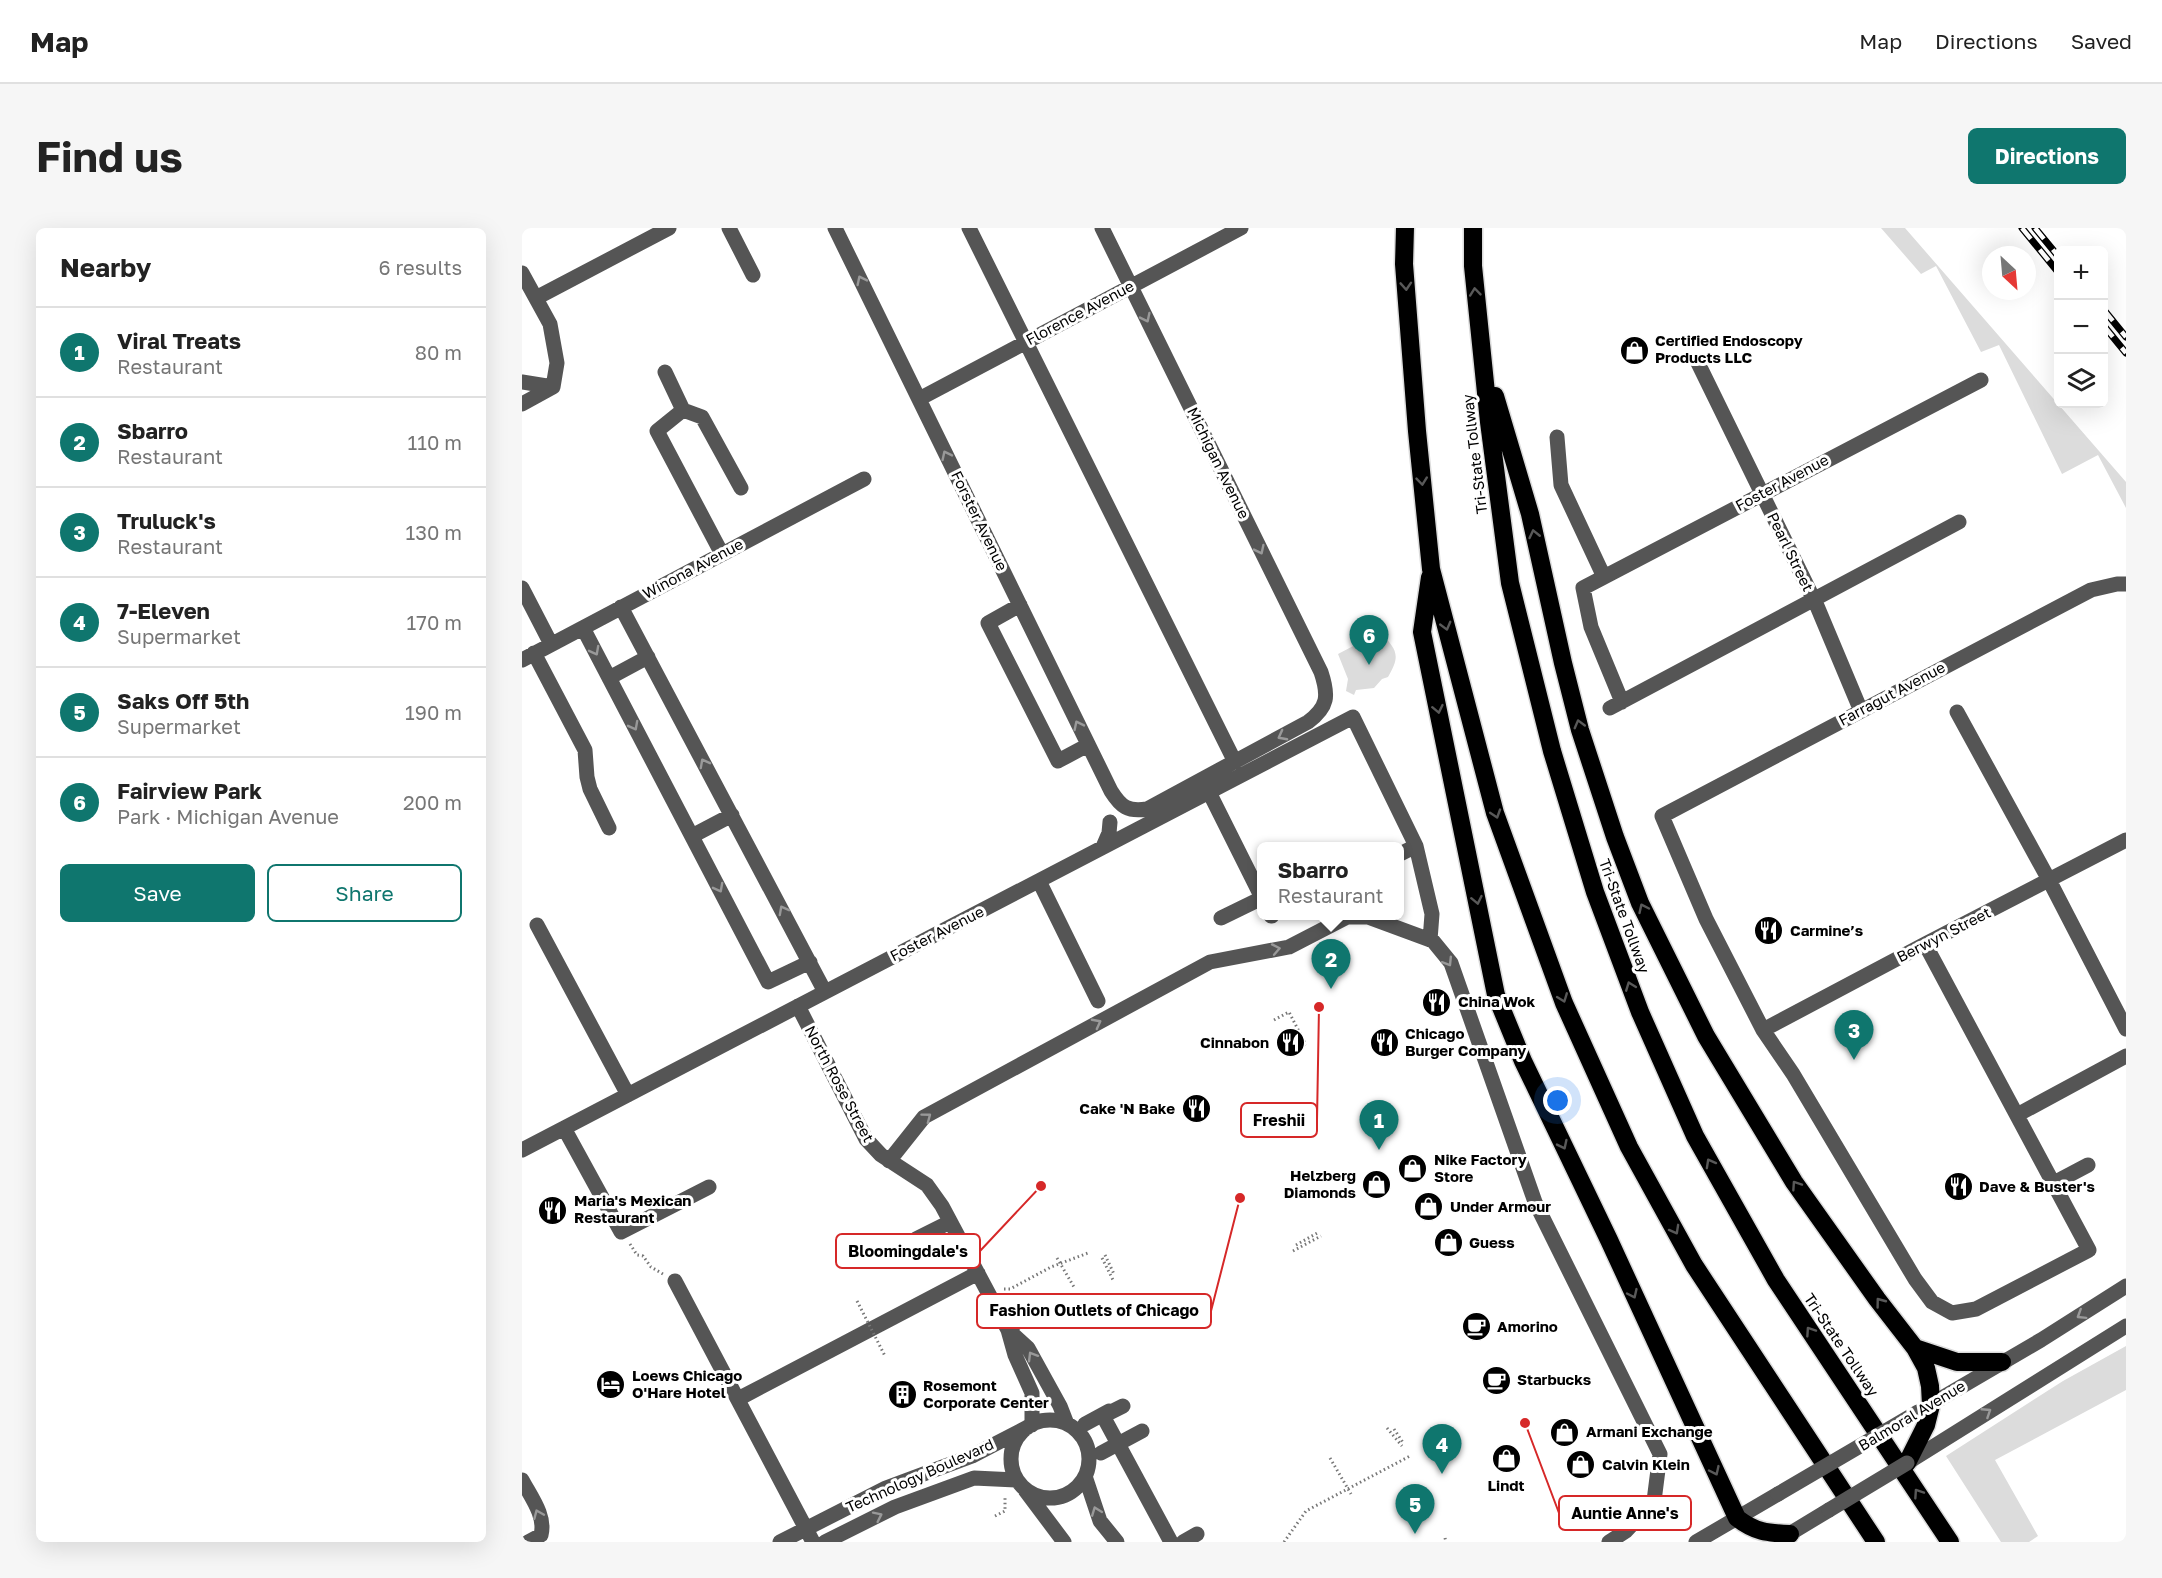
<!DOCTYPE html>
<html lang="en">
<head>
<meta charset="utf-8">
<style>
	body { margin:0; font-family:"Golos Text",sans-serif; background:#f6f6f6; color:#222 }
	.controls { position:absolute; right:18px; top:18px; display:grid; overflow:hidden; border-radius:9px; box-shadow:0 6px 24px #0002 }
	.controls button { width:54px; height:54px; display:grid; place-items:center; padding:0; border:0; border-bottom:2px solid #e0e0e0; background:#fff; color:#222; font:30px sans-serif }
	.compass { position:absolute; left:1460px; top:18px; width:54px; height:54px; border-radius:50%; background:#fff; box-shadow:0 6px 24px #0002; rotate:154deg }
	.you { position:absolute; left:1036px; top:873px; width:21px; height:21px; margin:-15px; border:4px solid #fff; border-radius:50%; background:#1a73e8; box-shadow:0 0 0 9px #1a73e833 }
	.badge { display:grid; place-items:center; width:39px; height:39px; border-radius:50%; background:#0f766e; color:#fff; font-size:20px; font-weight:700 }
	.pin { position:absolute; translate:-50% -50px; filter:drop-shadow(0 2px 3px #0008) }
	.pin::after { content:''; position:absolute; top:32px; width:21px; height:18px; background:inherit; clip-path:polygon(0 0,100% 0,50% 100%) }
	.popup { position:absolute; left:735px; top:614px; width:147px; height:78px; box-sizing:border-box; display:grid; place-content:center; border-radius:9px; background:#fff; filter:drop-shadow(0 2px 4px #0005); font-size:20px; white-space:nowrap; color:#767676 }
	.popup b { font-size:22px; color:#222 }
	.popup::after { content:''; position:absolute; left:50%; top:100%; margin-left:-12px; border:12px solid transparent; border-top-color:#fff }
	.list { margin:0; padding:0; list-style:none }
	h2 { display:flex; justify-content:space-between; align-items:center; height:78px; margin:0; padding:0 24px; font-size:26px }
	h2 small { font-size:20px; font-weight:400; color:#767676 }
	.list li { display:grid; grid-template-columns:39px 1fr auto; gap:18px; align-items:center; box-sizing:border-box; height:90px; padding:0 24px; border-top:2px solid #e0e0e0 }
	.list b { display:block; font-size:22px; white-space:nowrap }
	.list p { margin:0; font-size:20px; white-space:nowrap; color:#767676 }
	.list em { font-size:20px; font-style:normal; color:#767676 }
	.actions { display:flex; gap:12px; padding:18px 24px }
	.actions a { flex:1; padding:14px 0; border:2px solid #0f766e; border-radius:9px; text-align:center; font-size:21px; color:#0f766e }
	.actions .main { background:#0f766e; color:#fff }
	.icon { flex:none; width:33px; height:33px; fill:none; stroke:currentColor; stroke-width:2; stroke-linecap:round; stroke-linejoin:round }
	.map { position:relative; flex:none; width:1604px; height:1314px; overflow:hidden; border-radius:9px }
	header { display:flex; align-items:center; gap:36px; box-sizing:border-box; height:84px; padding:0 30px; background:#fff; border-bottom:2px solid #e0e0e0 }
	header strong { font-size:28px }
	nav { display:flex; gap:33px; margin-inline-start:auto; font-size:21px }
	.intro { display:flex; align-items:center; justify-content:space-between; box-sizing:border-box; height:144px; padding:0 36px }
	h1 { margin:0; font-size:42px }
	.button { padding:15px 27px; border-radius:9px; background:#0f766e; color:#fff; font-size:21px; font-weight:700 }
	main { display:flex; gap:36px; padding:0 36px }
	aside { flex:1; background:#fff; border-radius:9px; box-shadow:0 6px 24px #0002 }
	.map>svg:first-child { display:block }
	.green { fill:#dcdcdc }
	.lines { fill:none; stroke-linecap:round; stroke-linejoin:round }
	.highway-casing { stroke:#dbdbdb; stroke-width:21 }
	.path { stroke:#777; stroke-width:3; stroke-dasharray:1.5 3; stroke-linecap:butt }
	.minor { stroke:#555; stroke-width:15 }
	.highway { stroke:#000; stroke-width:18 }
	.rail-casing { stroke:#000; stroke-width:7 }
	.rail { stroke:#fff; stroke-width:4.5; stroke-dasharray:14; stroke-linecap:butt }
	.path-bridge { stroke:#777; stroke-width:3; stroke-dasharray:1.5 3; stroke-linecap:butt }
	.minor-bridge { stroke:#555; stroke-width:15 }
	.oneway { stroke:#999 }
	.oneway2 { stroke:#595959 }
	.labels { text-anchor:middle; stroke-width:6; stroke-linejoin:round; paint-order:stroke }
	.street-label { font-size:15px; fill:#000; stroke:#fff }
	.poi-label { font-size:15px; font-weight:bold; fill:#000; stroke:#fff; text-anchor:start }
	.leader { fill:none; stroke:#d62828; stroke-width:2 }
	.callout-dot { fill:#d62828; stroke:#fff; stroke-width:2 }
	.callout { fill:#fff; stroke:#d62828; stroke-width:2 }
	.callout-label { font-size:16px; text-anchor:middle; font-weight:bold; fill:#000 }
</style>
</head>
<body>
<header>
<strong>Map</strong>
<nav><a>Map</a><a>Directions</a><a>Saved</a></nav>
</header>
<div class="intro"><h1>Find us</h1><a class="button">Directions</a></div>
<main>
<aside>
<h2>Nearby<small>6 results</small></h2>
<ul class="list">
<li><span class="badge">1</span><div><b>Viral Treats</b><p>Restaurant</p></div><em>80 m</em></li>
<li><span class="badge">2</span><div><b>Sbarro</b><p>Restaurant</p></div><em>110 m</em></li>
<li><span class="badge">3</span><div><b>Truluck's</b><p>Restaurant</p></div><em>130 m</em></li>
<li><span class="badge">4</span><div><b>7-Eleven</b><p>Supermarket</p></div><em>170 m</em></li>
<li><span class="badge">5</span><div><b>Saks Off 5th</b><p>Supermarket</p></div><em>190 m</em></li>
<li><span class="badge">6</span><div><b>Fairview Park</b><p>Park · Michigan Avenue</p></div><em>200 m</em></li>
</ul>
<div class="actions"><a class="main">Save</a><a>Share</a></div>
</aside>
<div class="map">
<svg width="1604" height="1314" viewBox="0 0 1604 1314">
	<rect width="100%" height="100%" fill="#fff"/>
	<path class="green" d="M 1359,0 L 1383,0 L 1604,254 L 1604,280 L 1576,227 L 1540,246 L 1477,117 L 1459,124 L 1414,38 L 1399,46 Z
		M 858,404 C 875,422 879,427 866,449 L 860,451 L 852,460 L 834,462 L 832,467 L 824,463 L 826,451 L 816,426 Z
		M 1604,1118 L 1604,1162 L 1473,1232 L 1516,1308 L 1507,1314 L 1479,1314 L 1424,1228 L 1541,1153 Z"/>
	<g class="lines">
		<defs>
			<path id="highway" d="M 883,0 L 882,36 L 895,203 L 909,341 L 973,585 L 1042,775 L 1107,919 L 1172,1037 L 1354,1314
				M 951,0 L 951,38 L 967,194 L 988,355 L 1030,523 L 1073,664 L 1118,784 L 1173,908 L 1254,1052 L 1428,1314
				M 973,168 L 1008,286 L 1041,435 L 1058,502 L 1093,609 L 1118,675 L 1184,808 L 1272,954 L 1355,1071 L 1393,1120 L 1404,1140 L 1408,1158 L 1409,1177 L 1404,1197 L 1385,1235
				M 908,349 L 900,404 L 974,767 L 1001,833 L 1087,1012 L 1215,1290 C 1233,1304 1245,1305 1268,1306
				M 1393,1120 L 1435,1134 L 1480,1134"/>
		</defs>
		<use href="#highway" class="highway-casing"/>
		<path class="path" d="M 752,792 L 767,784 L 784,817
			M 108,1016 L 115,1027 L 121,1028 L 129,1039 L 141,1046
			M 774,1017 L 797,1004
			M 771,1023 L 799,1008
			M 583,1027 L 592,1046
			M 535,1030 L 552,1059
			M 580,1030 L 591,1052
			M 482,1061 L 488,1061 L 529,1039 L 566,1025
			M 865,1200 L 880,1218
			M 872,1201 L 882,1216
			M 808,1230 L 829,1266
			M 473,1288 L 483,1283 L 483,1270
			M 923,1310 L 924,1314
			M 762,1314 L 784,1283 L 888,1228"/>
		<path class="minor" d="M 207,0 L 231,47
			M 313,0 L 589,563 C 599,579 606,584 625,581 L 786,494 C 806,479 807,468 799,444 L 580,0
			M 447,0 L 713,534
			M 0,45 L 28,96 L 35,135 L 31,159
			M 14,70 L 147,0
			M 1176,135 L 1295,378 L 1339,483
			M 143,144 L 161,182 L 135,203 L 200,326
			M 0,154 L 31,159
			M 397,171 L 719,0
			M 0,176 L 31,159
			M 161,182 L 180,189 L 219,260
			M 1035,209 L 1039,257 L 1082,349
			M 0,360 L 29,416
			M 498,377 L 466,395 L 536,533 L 566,517
			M 99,379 L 303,764
			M 61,400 L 246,754 L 288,734
			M 12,425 L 63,522 L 65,549 L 68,561 L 87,600
			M 0,432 L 342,251
			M 87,450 L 126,429
			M 1100,474 L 1069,399 L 1061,360 L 1459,152
			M 1088,480 L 1437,294
			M 1435,484 L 1527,652 L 1604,801
			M 687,564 L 740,670
			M 170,608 L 210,587
			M 581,619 L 587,605 L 588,594
			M 878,626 L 894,618
			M 517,653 L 576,773
			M 749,688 L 750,688
			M 699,690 L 740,670
			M 15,697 L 106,867
			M 1403,716 L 1567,1022 L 1454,1081 L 1430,1085 L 1410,1074 L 1393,1051 L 1271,846 L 1241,802 L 1184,691 L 1140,588 L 1569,362 L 1595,356 L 1604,356
			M 276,778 L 344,911 L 359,927 L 405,957 L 420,978 L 486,1102 L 493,1127 L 510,1165 L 510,1197
			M 1241,802 L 1403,716 L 1604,612
			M 1495,887 L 1604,828
			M 42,900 L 99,1004 L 187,959
			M 0,922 L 831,489 L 894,618 L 910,686 L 908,712
			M 367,933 L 402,889 L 688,734 L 767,719 L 825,689 L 846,689 L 911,713 L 929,735 L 1013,974 L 1138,1226 L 1132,1273 L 1104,1303 L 1087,1314
			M 1532,955 L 1566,937
			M 394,1011 L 428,994
			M 153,1053 L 291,1314
			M 486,1102 L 506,1120 L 538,1178 L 545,1196
			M 486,1102 C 507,1081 524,1080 551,1073
			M 216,1171 L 456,1045
			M 601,1178 L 581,1188 L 649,1314
			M 1401,1181 L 1519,1112 L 1604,1058
			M489 1231a39 39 0 1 1 78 0a39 39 0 1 1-78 0Z
			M 563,1196 L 587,1183
			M 579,1225 L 620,1203
			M 1385,1235 L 1604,1098
			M 563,1248 L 578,1293 L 595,1314
			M 0,1252 C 9,1269 24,1288 19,1307 L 6,1314
			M 503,1262 L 542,1314
			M 1259,1311 L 1307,1282
			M 258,1314 L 364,1260 L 450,1228 L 506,1199
			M 303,1314 L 373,1279 L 452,1250 L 494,1252
			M 661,1314 L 675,1306
			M 1174,1314 L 1256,1266"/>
		<use href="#highway" class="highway"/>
		<defs>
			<path id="rail" d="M 1500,0 L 1536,44
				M 1513,0 L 1536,28
				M 1582,82 L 1604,109
				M 1582,98 L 1604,125"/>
		</defs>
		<use href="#rail" class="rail-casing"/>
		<use href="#rail" class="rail"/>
		<path class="path-bridge" d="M 335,1073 L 363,1128"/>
		<path class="minor-bridge" d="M 1256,1266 L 1396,1184
			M 1307,1282 L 1385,1235"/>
	</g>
	<defs><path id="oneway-chevron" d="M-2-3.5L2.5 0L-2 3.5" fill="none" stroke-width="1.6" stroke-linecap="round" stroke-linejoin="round" transform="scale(1.5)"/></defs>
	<g class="oneway">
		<use href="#oneway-chevron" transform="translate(339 52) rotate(-116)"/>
		<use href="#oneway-chevron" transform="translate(624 90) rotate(64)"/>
		<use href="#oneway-chevron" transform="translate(424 227) rotate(-116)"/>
		<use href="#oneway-chevron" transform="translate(738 322) rotate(64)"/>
		<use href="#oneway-chevron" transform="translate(73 423) rotate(62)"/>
		<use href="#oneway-chevron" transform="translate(556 497) rotate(-116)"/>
		<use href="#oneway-chevron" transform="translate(112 498) rotate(62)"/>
		<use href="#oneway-chevron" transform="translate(760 508) rotate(152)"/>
		<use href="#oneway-chevron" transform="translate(182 535) rotate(-118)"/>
		<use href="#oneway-chevron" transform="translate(197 660) rotate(62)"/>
		<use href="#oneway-chevron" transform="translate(261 682) rotate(-118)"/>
		<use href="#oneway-chevron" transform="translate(754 721) rotate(-11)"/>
		<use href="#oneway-chevron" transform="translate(926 734) rotate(58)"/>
		<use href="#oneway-chevron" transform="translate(575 795) rotate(-28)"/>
		<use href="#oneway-chevron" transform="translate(405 889) rotate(-37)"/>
		<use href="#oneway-chevron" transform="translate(1559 1087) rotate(148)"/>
		<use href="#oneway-chevron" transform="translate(510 1128) rotate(-121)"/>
		<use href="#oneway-chevron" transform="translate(1465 1184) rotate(-33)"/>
		<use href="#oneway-chevron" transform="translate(574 1283) rotate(-111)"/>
		<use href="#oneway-chevron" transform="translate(16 1286) rotate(-113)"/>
		<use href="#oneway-chevron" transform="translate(356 1288) rotate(-26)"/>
	</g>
	<g class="oneway2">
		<use href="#oneway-chevron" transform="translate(884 58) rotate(86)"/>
		<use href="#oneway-chevron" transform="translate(953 64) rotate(-96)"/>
		<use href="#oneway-chevron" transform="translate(900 253) rotate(84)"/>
		<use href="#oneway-chevron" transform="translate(1012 306) rotate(-103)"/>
		<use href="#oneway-chevron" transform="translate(924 398) rotate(75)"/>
		<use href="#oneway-chevron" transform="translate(916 481) rotate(78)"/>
		<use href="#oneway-chevron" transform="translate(1057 496) rotate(-105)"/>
		<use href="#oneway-chevron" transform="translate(974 586) rotate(72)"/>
		<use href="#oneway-chevron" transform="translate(955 672) rotate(78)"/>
		<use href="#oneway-chevron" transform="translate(1121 680) rotate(-115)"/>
		<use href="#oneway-chevron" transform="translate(1108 758) rotate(-111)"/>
		<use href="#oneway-chevron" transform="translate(1041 770) rotate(69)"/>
		<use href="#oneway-chevron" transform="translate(1041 917) rotate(64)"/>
		<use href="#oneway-chevron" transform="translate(1188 935) rotate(-119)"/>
		<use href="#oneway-chevron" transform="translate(1274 957) rotate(-124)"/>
		<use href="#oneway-chevron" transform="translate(1153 1002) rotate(61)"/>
		<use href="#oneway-chevron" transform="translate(1111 1066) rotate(65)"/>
		<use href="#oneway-chevron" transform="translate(1358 1074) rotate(-127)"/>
		<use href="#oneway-chevron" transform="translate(1288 1103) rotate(-124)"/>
		<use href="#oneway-chevron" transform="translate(1193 1243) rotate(65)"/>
		<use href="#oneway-chevron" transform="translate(1396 1265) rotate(-124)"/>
	</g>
	<defs>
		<symbol id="shop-disc" viewBox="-11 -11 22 22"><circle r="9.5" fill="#000" stroke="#fff"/><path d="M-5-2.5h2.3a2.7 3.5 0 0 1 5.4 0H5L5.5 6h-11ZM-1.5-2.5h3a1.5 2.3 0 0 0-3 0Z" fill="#fff"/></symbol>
		<symbol id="restaurant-disc" viewBox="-11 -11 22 22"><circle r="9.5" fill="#000" stroke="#fff"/><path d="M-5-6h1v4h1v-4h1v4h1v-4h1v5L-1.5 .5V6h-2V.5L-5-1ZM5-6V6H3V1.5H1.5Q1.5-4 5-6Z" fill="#fff"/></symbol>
		<symbol id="cafe-disc" viewBox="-11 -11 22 22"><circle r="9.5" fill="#000" stroke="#fff"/><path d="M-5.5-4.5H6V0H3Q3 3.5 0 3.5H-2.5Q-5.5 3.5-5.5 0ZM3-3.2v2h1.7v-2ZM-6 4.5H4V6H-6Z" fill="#fff"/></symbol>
		<symbol id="hotel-disc" viewBox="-11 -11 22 22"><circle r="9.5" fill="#000" stroke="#fff"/><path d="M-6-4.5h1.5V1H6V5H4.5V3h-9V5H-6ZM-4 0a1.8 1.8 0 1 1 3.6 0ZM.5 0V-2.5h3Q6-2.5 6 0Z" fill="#fff"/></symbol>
		<symbol id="building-disc" viewBox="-11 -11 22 22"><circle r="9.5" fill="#000" stroke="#fff"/><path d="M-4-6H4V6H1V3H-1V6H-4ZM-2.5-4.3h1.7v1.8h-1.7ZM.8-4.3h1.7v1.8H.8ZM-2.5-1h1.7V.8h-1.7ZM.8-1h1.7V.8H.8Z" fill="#fff"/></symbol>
	</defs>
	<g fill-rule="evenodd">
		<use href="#shop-disc" x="1096" y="106" width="33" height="33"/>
		<use href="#restaurant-disc" x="1230" y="686" width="33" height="33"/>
		<use href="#restaurant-disc" x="898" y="758" width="33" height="33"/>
		<use href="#restaurant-disc" x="752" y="798" width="33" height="33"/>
		<use href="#restaurant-disc" x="846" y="798" width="33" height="33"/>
		<use href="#restaurant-disc" x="658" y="864" width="33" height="33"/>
		<use href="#shop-disc" x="874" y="924" width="33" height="33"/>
		<use href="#shop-disc" x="838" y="940" width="33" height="33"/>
		<use href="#restaurant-disc" x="1420" y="942" width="33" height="33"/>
		<use href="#shop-disc" x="890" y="962" width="33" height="33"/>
		<use href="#restaurant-disc" x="14" y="966" width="33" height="33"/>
		<use href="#shop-disc" x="910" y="998" width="33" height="33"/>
		<use href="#cafe-disc" x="938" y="1082" width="33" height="33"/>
		<use href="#cafe-disc" x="958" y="1136" width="33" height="33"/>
		<use href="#hotel-disc" x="72" y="1140" width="33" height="33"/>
		<use href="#building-disc" x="364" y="1150" width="33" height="33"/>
		<use href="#shop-disc" x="1026" y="1188" width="33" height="33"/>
		<use href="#shop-disc" x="968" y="1214" width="33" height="33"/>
		<use href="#shop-disc" x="1042" y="1220" width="33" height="33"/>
	</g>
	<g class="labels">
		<g class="street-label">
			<text transform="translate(558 85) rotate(-28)" y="5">Florence Avenue</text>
			<text transform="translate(953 226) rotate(-97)" y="5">Tri-State Tollway</text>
			<text transform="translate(696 235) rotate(64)" y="5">Michigan Avenue</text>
			<text transform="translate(1260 255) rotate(-28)" y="5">Foster Avenue</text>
			<text transform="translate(457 293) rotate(64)" y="5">Forster Avenue</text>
			<text transform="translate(1268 324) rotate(64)" y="5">Pearl Street</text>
			<text transform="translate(171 341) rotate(-28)" y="5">Winona Avenue</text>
			<text transform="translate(1370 466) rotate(-28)" y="5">Farragut Avenue</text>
			<text transform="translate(1102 688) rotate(70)" y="5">Tri-State Tollway</text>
			<text transform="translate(415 706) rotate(-27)" y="5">Foster Avenue</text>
			<text transform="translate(1422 707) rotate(-27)" y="5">Berwyn Street</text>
			<text transform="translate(317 856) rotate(62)" y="5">North Rose Street</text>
			<text transform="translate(1319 1117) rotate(56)" y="5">Tri-State Tollway</text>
			<text transform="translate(1390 1188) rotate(-31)" y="5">Balmoral Avenue</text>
			<text transform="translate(398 1248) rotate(-24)" y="5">Technology Boulevard</text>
		</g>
		<g class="poi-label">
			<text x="1133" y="118">Certified Endoscopy<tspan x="1133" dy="17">Products LLC</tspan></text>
			<text x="1268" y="708">Carmine’s</text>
			<text x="936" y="779">China Wok</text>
			<text x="883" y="811">Chicago<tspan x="883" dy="17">Burger Company</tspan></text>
			<text x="747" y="820" text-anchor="end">Cinnabon</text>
			<text x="653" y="886" text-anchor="end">Cake 'N Bake</text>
			<text x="912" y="937">Nike Factory<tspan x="912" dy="17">Store</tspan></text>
			<text x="834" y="953" text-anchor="end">Helzberg<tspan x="834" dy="17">Diamonds</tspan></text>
			<text x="1457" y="964">Dave &amp; Buster's</text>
			<text x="52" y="978">Maria's Mexican<tspan x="52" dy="17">Restaurant</tspan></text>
			<text x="928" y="984">Under Armour</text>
			<text x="947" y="1020">Guess</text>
			<text x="975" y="1104">Amorino</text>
			<text x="110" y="1153">Loews Chicago<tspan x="110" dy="17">O'Hare Hotel</tspan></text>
			<text x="995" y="1157">Starbucks</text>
			<text x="401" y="1163">Rosemont<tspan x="401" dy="17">Corporate Center</tspan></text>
			<text x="1064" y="1209">Armani Exchange</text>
			<text x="1080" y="1242">Calvin Klein</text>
			<text x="984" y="1263" text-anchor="middle">Lindt</text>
		</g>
	</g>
	<path class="leader" d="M797 779L795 892M519 958L458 1023M718 970L689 1083M1003 1195L1037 1285"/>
	<g class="callout-dot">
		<circle cx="797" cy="779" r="6"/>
		<circle cx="519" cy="958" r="6"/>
		<circle cx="718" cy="970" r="6"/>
		<circle cx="1003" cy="1195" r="6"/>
	</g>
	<g class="callout">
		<rect x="719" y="875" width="76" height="34" rx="6"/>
		<rect x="314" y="1006" width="144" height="34" rx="6"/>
		<rect x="455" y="1066" width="234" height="34" rx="6"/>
		<rect x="1037" y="1268" width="132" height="34" rx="6"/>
	</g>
	<g class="callout-label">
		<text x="757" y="898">Freshii</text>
		<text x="386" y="1029">Bloomingdale's</text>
		<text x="572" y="1088">Fashion Outlets of Chicago</text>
		<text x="1103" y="1291">Auntie Anne's</text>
	</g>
</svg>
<div class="controls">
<button>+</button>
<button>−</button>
<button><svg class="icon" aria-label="layers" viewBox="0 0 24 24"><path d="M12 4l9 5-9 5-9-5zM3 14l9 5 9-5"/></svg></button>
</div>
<svg class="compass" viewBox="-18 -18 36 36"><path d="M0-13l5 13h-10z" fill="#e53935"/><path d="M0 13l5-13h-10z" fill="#767676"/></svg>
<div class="you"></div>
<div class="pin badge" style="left:857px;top:922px">1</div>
<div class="pin badge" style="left:809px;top:761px">2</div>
<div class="popup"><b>Sbarro</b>Restaurant</div>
<div class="pin badge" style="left:1332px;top:832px">3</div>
<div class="pin badge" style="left:920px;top:1246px">4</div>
<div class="pin badge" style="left:893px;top:1306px">5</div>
<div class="pin badge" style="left:847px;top:437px">6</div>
</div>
</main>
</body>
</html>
